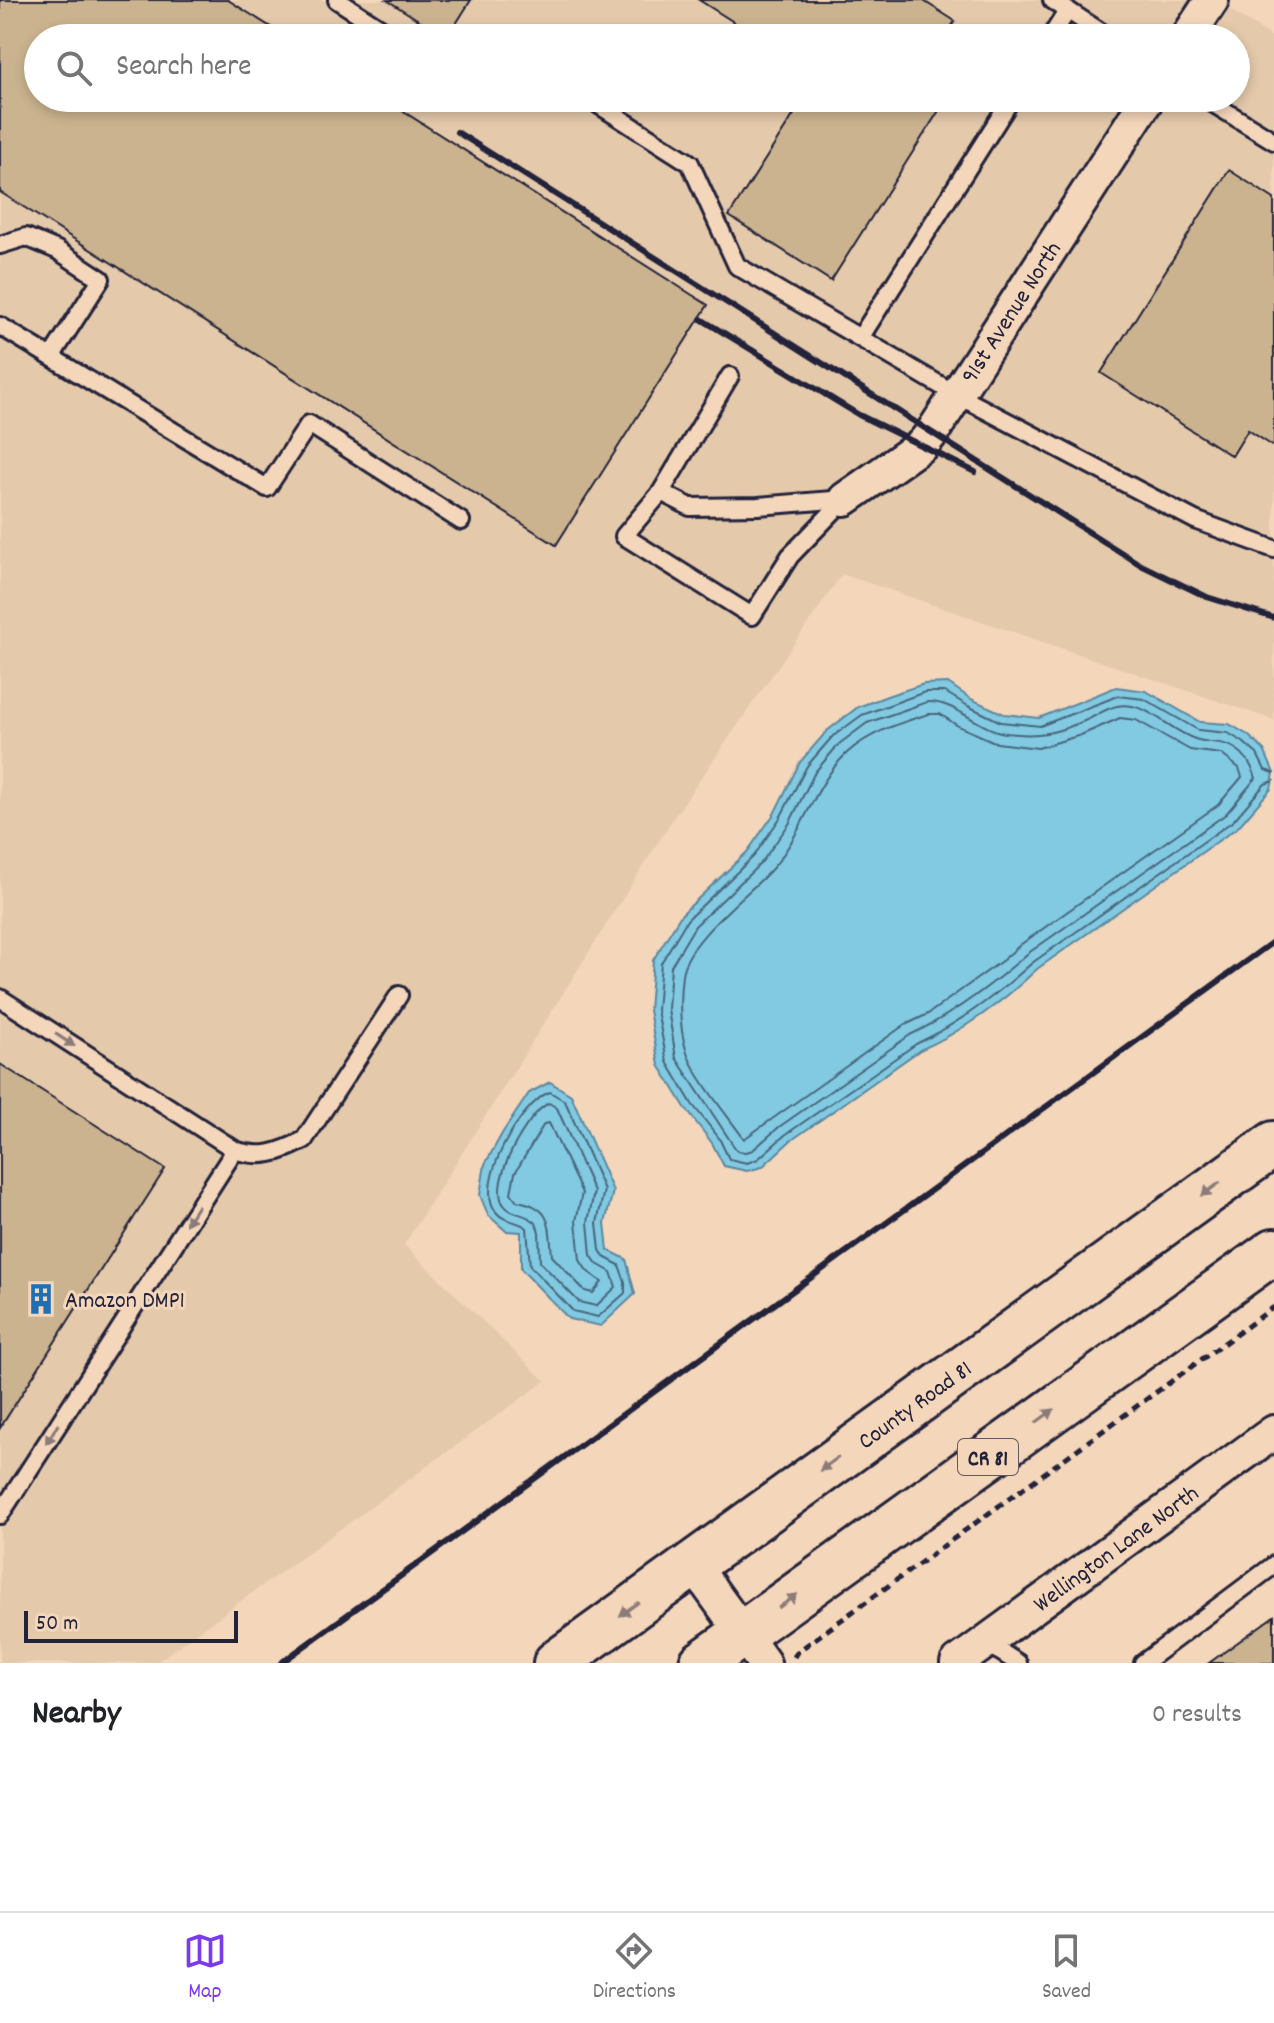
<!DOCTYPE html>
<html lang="en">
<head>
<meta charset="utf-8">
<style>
	body { margin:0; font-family:Dekko,sans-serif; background:#f6f6f6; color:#202124 }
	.scale { position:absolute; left:24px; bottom:20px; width:214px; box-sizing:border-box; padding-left:8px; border:4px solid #22223b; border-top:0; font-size:22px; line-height:28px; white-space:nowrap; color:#22223b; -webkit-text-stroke:6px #f4d6ba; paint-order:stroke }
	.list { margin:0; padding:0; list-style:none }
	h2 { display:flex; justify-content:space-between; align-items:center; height:104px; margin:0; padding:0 32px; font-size:34px }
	h2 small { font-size:26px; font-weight:400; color:#757577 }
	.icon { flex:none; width:44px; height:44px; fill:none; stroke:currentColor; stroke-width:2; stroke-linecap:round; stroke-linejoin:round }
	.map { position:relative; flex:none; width:1274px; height:1663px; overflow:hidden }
	.search { position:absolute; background:#fff; box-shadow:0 4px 12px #0003; left:24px; right:24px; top:24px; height:88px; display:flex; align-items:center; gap:20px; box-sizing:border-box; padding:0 28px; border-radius:44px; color:#757577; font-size:30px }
	.sheet { height:248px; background:#fff }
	nav { display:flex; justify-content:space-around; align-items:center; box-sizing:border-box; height:112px; border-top:2px solid #e0e0e0; background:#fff; font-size:22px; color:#757577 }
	nav a { display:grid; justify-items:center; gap:4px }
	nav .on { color:#7c3aed }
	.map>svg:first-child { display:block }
	.built { fill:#e4c9ab; fill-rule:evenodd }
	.water { fill:#81cae1; stroke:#5b879f; stroke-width:2 }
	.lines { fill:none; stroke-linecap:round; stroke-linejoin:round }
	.shore { stroke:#48657d; stroke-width:2 }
	.building { fill:#cbb38f; stroke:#22223b; stroke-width:2 }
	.lane-casing { stroke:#22223b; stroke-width:22 }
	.street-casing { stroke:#22223b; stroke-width:38 }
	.highway-casing { stroke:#22223b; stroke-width:50 }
	.path { stroke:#22223b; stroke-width:5; stroke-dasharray:8 6; stroke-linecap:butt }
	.lane { stroke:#f4d6ba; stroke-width:16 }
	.street { stroke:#f4d6ba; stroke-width:32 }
	.highway { stroke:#f4d6ba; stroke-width:44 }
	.rail { stroke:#22223b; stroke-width:6 }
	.oneway { fill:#8b7c7a }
	.labels { text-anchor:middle; stroke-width:6; stroke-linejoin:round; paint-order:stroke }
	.shield { fill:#f4d6ba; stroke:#615861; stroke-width:2 }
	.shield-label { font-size:22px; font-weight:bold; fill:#22223b }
	.street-label { font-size:24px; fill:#22223b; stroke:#f4d6ba }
	.poi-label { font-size:24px; fill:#22223b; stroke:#f4d6ba; text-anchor:start }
</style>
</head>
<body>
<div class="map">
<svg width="1274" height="1663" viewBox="0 0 1274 1663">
	<rect width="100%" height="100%" fill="#f4d6ba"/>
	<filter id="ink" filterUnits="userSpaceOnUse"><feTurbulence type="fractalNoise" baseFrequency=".0125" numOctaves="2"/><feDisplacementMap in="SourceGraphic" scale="16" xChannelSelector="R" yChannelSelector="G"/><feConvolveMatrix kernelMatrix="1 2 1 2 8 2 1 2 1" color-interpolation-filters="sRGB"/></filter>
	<g filter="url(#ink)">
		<path class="built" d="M 0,0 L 1214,0 L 1274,38 L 1274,720 L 842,574 L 674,817 L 404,1245 L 545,1381 L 155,1663 L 0,1663 ZM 38,38 L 1236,38 L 1236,98 L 38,98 Z"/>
		<path class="water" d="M 948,683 L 971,699 L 1004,714 L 1039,718 L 1116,687 L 1146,691 L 1200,722 L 1229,724 L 1248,735 L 1264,750 L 1274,773 L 1271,789 L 1238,827 L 1037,969 C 1004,1001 962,1032 920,1050 L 789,1142 L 762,1167 L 747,1171 L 724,1166 L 712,1143 L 686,1109 L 659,1065 L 649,1010 L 653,960 L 681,915 L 747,852 L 774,814 L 800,762 L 827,731 L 858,707 L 890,695 L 924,684 Z
			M 550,1082 L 571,1095 L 613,1191 L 605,1223 L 608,1250 L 626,1259 L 635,1294 L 601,1326 L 569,1319 L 521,1269 L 521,1232 L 506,1231 L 488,1215 L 480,1195 L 485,1164 L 503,1132 L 529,1093 Z"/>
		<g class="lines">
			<path class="shore" d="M 927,702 C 956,701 977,729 1006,733 C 1040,737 1057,733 1089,719 C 1097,715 1107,708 1117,706 C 1145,700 1170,731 1195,739 C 1209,744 1222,740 1236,749 C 1247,756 1252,766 1256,778 L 1226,814 L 1027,954 C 992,985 952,1015 910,1035 L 779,1127 L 753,1150 L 746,1152 L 737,1151 L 676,1058 L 668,1009 L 671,966 L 695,926 L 761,863 L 789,824 L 815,772 L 839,744 L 867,723 Z
				M 929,714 L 940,714 L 958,726 L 997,743 L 1038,748 L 1081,735 L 1120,718 L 1136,720 L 1190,750 L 1221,754 L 1239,768 L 1242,777 L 1218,805 L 1020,945 L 1003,960 L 928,1014 L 903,1026 L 744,1139 C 728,1116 696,1078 687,1053 C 679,1028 679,1000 682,975 C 686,942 745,897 767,874 C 802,839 812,786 847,753 C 870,732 900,723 929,714 Z
				M 1274,773 L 1265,770 L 1257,754 L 1243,742 L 1228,733 L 1198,730 L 1144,699 L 1118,696 L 1040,726 L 1001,722 L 968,706 L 945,692 L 925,692 L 862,715 L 832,737 L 807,766 L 780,818 L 754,856 L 687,920 L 661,963 L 657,1010 L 667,1062 L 692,1104 L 719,1138 L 729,1159 L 747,1163 L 758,1159 L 785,1135 L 916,1044 C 958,1024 998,994 1032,963 L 1233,821 L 1265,784 L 1274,781
				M 550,1092 L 565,1101 L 604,1190 L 597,1223 L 600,1250 L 604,1257 L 619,1265 L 625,1282 L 625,1293 L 598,1317 L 573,1311 L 530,1266 L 527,1228 C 518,1220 505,1223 496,1212 C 473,1183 522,1102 550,1092 Z
				M 549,1103 L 557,1108 L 594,1192 L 588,1222 L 591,1255 L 597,1264 L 611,1272 L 616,1287 L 596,1306 L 579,1302 L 540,1262 L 539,1232 L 536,1223 C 526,1212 512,1216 504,1205 C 487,1184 528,1112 549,1103 Z
				M 549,1123 L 582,1193 L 576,1221 L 580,1260 L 587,1271 L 602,1282 L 593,1293 L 585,1291 L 552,1256 C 549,1226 553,1207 517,1201 L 511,1193 L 515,1173 L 544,1124 Z"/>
		</g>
		<path class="building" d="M 0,0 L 228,0 L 288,38 L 38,38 L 38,98 L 382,98 L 708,305 L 556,545 L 0,192 Z
			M 387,0 L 471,0 L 447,38 Z
			M 699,0 L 922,0 L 955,21 L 944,38 L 759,38 Z
			M 793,98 L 947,98 L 831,281 L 729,216 L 796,111 Z
			M 1229,170 L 1274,199 L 1274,447 L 1248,430 L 1232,456 L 1101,373 Z
			M 0,1064 L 165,1169 L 0,1428 Z
			M 1274,1616 L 1274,1663 L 1209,1663 Z"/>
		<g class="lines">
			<defs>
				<path id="lane" d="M 337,0 L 396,38
					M 1052,0 L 1110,38
					M 1050,38 L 1068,10
					M 588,98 L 690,163 L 737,266 L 957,395 L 1195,520 L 1274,549
					M 1204,98 L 1274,141
					M 0,245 L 26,237 L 57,250 L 101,279 L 51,357
					M 0,326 L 267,488 L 309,424 L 461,521
					M 860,338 L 1012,98
					M 730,376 L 661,492 L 690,507 L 758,506 L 845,499
					M 661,492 L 624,536 L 752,616 L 790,556 L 845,499
					M 0,998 L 235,1150 C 260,1159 280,1153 304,1140 L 399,995
					M 0,1515 L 235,1150
					M 985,1642 L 1018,1663
					M 1143,1663 L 1274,1565"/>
				<g id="street">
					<path d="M 1187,38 L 1212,0"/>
					<path id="s1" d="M 845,499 L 922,445 L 932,433 L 1148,98"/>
					<path d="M 692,1563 L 764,1663"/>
					<path id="s2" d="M 957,1663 L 1274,1432"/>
				</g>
				<g id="highway">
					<path id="s3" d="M 556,1663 L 1274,1144"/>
					<path d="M 702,1663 L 1274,1251"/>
				</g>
			</defs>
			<use href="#lane" class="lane-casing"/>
			<use href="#street" class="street-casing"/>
			<use href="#highway" class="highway-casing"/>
			<path class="path" d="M 794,1657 L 797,1652 L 1274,1307"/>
			<use href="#lane" class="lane"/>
			<use href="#street" class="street"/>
			<use href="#highway" class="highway"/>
			<path class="rail" d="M 457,132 L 1141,565 L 1207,597 L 1274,618
				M 701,319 L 859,415 L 975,472
				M 281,1663 L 1274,941"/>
		</g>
		<defs><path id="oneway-solid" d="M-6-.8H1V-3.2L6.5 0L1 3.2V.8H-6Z" transform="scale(2)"/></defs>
		<g class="oneway">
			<use href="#oneway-solid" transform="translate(65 1040) rotate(33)"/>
			<use href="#oneway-solid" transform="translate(1211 1189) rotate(144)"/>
			<use href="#oneway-solid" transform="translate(192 1215) rotate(123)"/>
			<use href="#oneway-solid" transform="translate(1045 1416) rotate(-36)"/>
			<use href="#oneway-solid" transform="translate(52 1434) rotate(123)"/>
			<use href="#oneway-solid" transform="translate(829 1464) rotate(144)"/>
			<use href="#oneway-solid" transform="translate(788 1601) rotate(-36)"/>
			<use href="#oneway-solid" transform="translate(629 1609) rotate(144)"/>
		</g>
	</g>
	<defs>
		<symbol id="building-bare" viewBox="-9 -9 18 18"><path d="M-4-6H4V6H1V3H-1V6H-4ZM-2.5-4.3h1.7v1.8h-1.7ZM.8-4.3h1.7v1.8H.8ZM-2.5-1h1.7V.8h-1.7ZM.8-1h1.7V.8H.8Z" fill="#1f6fb2" stroke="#f4d6ba" stroke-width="2.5" paint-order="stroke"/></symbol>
	</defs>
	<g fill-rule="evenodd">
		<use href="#building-bare" x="19" y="1277" width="44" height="44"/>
	</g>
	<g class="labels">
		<rect class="shield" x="958" y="1439" width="60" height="36" rx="6"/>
		<g class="shield-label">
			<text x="988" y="1465">CR 81</text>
		</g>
		<g class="street-label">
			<text dy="8" stroke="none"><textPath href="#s1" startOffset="254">91st Avenue North</textPath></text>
			<text dy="8" stroke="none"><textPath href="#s3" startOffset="442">County Road 81</textPath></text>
			<text dy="8" stroke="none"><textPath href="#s2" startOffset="196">Wellington Lane North</textPath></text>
		</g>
		<g class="poi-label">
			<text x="65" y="1307">Amazon DMP1</text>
		</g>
	</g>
</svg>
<div class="scale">50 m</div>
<div class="search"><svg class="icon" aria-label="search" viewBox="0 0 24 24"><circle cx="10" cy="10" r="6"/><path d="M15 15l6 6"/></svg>Search here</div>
</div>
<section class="sheet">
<h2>Nearby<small>0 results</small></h2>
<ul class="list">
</ul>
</section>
<nav>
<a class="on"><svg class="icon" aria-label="map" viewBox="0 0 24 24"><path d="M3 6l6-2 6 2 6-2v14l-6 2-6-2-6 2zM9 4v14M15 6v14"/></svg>Map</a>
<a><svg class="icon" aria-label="directions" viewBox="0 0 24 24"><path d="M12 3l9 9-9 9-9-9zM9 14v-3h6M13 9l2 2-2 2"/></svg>Directions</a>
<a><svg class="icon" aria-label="saved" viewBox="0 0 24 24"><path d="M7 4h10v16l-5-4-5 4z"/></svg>Saved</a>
</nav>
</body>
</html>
